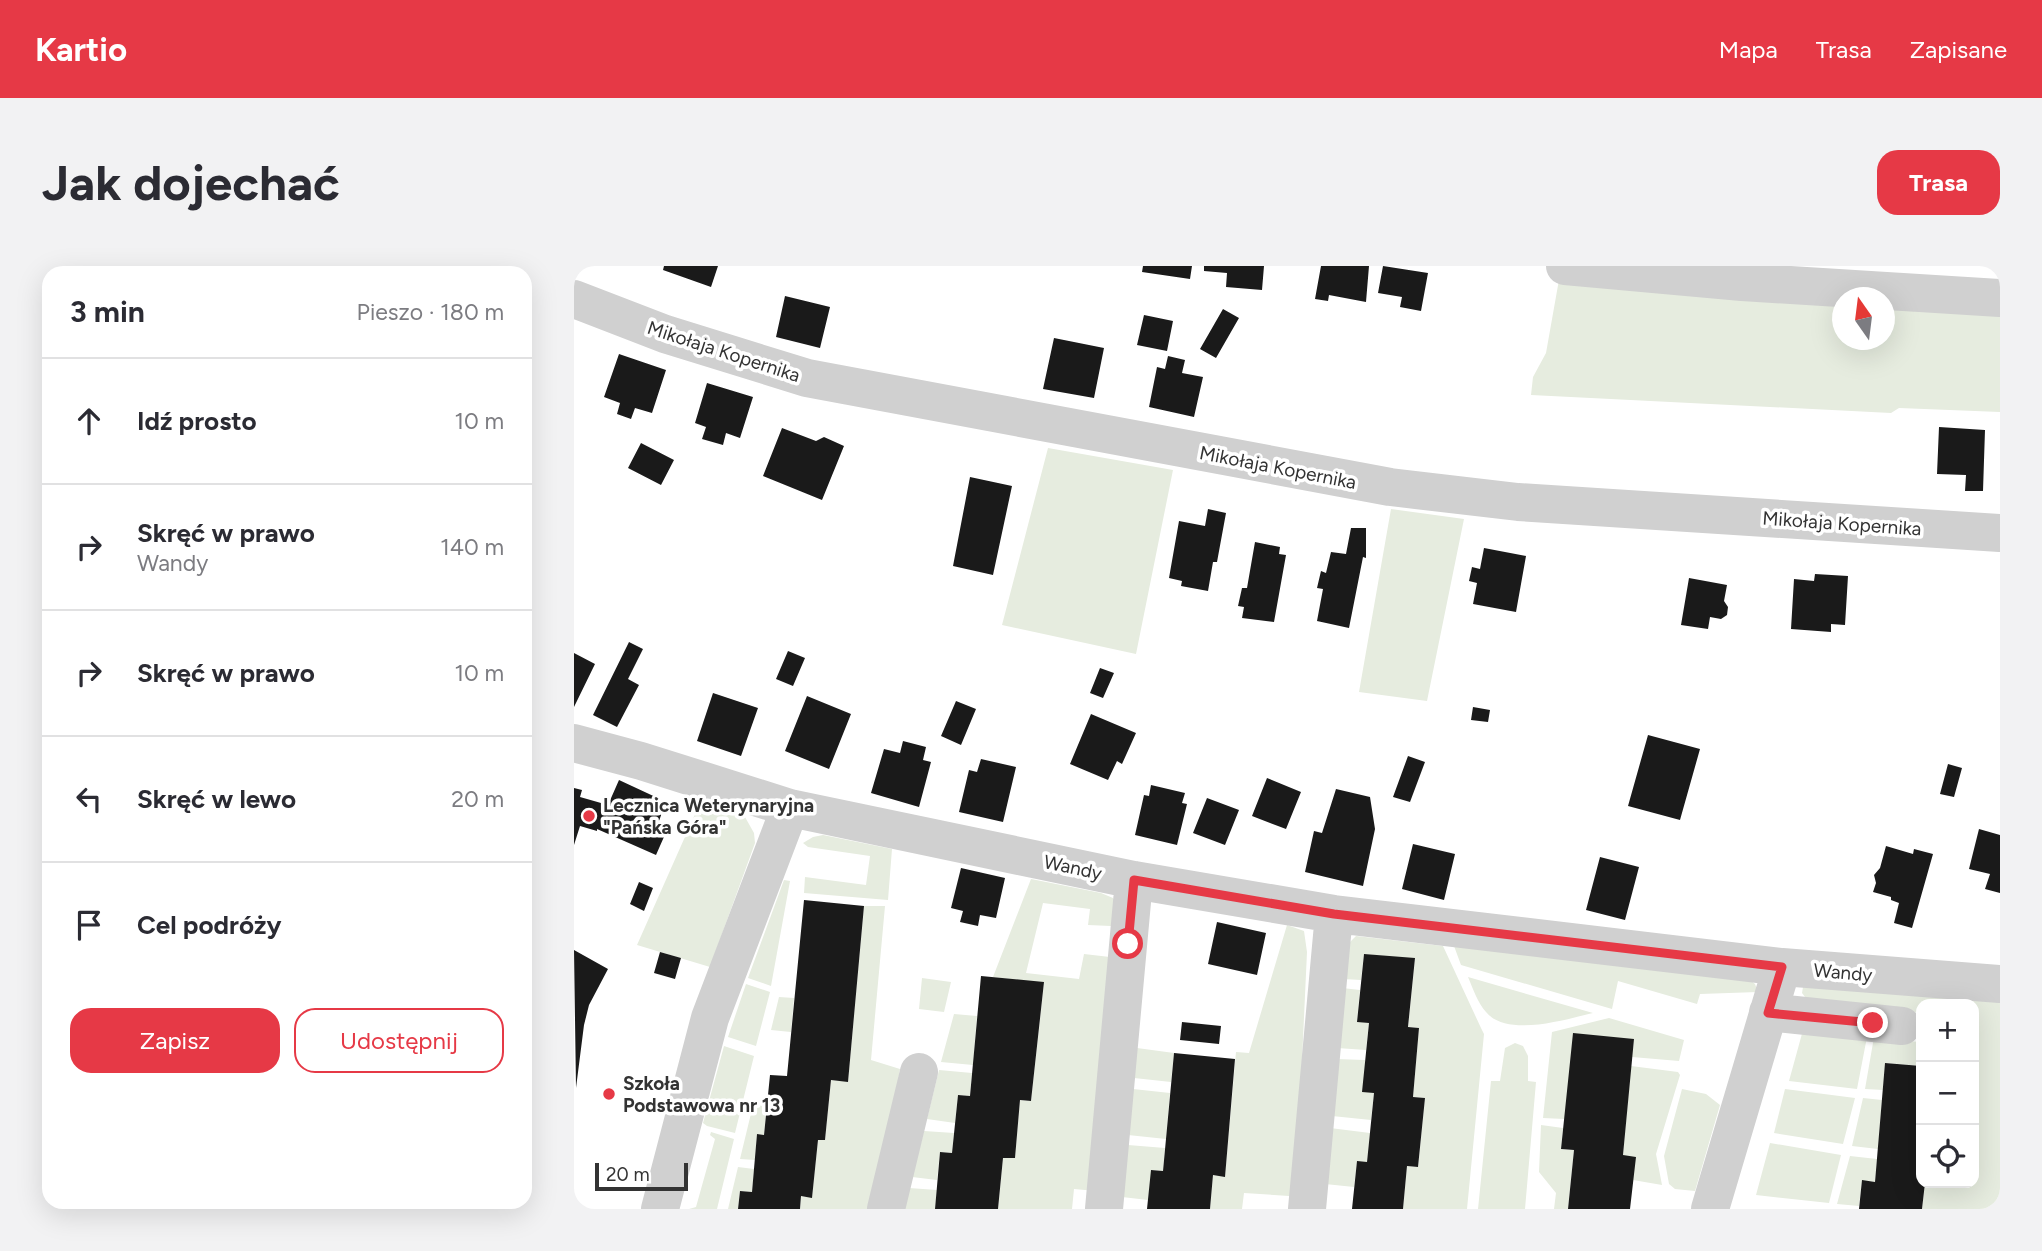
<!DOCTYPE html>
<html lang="pl">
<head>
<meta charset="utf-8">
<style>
	body { margin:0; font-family:Figtree,sans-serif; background:#f2f2f3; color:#2b2b33 }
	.controls { position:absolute; right:21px; bottom:21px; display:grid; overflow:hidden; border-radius:14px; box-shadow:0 7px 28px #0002 }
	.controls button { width:63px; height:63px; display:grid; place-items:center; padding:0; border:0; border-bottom:2px solid #e1e1e2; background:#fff; color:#2b2b33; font:35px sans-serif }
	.compass { position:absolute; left:1258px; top:21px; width:63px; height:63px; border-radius:50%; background:#fff; box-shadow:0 7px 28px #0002; rotate:346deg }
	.scale { position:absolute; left:21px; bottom:18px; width:93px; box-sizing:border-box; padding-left:7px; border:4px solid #333; border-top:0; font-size:19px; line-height:24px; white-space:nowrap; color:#333; -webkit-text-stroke:5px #fff; paint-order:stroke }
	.stop { position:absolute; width:21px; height:21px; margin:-16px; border:5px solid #e63946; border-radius:50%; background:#fff }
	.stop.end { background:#e63946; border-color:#fff; box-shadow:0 2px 7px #0008 }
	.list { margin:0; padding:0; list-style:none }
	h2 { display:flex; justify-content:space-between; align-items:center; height:91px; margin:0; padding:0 28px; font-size:30px }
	h2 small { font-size:23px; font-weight:400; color:#7c7c81 }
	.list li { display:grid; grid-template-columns:46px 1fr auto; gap:21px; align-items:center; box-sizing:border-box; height:126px; padding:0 28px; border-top:2px solid #e1e1e2 }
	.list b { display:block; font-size:26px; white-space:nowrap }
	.list p { margin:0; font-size:23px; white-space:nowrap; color:#7c7c81 }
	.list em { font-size:23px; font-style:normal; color:#7c7c81 }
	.actions { display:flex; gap:14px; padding:21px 28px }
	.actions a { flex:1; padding:16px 0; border:2px solid #e63946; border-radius:21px; text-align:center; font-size:24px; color:#e63946 }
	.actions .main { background:#e63946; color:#fff }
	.icon { flex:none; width:38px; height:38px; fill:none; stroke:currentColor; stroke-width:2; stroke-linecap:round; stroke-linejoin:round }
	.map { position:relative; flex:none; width:1426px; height:943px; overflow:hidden; border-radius:21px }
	header { display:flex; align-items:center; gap:42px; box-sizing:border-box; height:98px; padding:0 35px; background:#e63946; color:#fff }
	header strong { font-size:33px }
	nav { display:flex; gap:38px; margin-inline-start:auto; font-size:24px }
	.intro { display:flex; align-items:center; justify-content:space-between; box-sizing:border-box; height:168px; padding:0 42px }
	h1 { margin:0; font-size:49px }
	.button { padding:18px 32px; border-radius:21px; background:#e63946; color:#fff; font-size:24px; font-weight:700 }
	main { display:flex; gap:42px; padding:0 42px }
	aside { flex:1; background:#fff; border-radius:21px; box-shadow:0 7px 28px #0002 }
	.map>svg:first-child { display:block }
	.green { fill:#e6ecdf }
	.building { fill:#1a1a1a }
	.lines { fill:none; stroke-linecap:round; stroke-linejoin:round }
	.minor { stroke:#d0d0d0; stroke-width:38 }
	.route { stroke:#e63946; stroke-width:9 }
	.poi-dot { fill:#e63946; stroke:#fff; stroke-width:2.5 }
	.labels { text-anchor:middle; stroke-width:7; stroke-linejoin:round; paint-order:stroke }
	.street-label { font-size:19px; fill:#333; stroke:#fff }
	.poi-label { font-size:19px; font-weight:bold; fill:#333; stroke:#fff; text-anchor:start }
</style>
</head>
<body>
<header>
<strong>Kartio</strong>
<nav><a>Mapa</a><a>Trasa</a><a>Zapisane</a></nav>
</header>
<div class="intro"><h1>Jak dojechać</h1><a class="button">Trasa</a></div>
<main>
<aside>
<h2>3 min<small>Pieszo · 180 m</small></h2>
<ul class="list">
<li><svg class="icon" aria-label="ahead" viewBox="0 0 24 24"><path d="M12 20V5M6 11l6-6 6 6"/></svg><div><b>Idź prosto</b></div><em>10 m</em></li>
<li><svg class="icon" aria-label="right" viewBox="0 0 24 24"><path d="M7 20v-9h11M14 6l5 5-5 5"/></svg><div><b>Skręć w prawo</b><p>Wandy</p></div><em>140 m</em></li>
<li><svg class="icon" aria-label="right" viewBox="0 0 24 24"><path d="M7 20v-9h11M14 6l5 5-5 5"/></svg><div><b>Skręć w prawo</b></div><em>10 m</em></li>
<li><svg class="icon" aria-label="left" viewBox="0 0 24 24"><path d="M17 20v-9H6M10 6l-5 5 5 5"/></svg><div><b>Skręć w lewo</b></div><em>20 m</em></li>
<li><svg class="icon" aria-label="arrive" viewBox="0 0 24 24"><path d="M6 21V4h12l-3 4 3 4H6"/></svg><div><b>Cel podróży</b></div></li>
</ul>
<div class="actions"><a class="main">Zapisz</a><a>Udostępnij</a></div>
</aside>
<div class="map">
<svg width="1426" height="943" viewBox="0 0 1426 943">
	<rect width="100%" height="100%" fill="#fff"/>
	<path class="green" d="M 986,8 L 1268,34 L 1268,74 L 1310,74 L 1311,36 L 1426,42 L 1426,146 L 1325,142 L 1317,147 L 957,129 L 959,111 L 972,87 Z
		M 474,182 L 599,204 L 562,388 L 428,359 Z
		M 817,243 L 890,253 L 853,435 L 785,426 Z
		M 126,537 L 171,551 L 180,567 L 181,577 L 136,701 L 63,679 Z
		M 249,569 L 318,583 L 314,634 L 230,627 L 231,611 L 292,619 L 296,590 L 234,581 L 229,577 L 239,571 Z
		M 457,613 L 527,627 L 539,632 L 542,637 L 537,660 L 514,659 L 516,643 L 469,637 L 452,707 L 505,713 L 510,688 L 536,691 L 522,925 L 500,923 L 498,943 L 424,943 L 429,892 L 441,892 L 446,834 L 457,835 L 470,717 L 419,711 Z
		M 210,614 L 216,615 L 197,720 L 174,712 Z
		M 290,640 L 311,640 L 297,794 L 326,803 L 302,943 L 226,943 L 227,930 L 238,931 L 244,874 L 251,874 L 257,814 L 274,815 Z
		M 713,659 L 730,665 L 733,686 L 722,925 L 715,930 L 670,927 L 668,943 L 636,943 L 639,909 L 651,910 L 662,786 L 675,787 Z
		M 782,670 L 869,680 L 907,762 L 910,768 L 893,943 L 829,943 L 833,900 L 844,901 L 851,832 L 839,831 L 845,762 L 834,761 L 841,693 L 790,688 L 787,714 L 769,713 L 775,677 Z
		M 880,680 L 1170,709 L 1181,718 L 1184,726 L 1126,728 L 1123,738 L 1044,715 L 1038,743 L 887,699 Z
		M 894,711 L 1019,747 C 993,753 933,772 912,746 C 904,737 899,723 894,711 Z
		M 348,712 L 377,716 L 370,746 L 345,743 Z
		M 172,718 L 196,726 L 182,780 L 154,771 Z
		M 1229,721 L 1426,733 L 1426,943 L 1348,943 L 1351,917 L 1400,917 L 1400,738 L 1347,738 L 1347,800 L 1312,797 L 1309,824 L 1291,823 L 1300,771 L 1345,776 L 1346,747 L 1234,735 L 1228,727 Z
		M 768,722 L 786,724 L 783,755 L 795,757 L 792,784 L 763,782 Z
		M 205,731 L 220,732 L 217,766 L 197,764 Z
		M 380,748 L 403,750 L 399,799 L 367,796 Z
		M 1035,752 L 1110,774 L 1105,795 L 1058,791 L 1060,773 L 990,853 L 969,852 L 978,766 Z
		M 1229,764 L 1293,771 L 1283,823 L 1215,815 Z
		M 941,777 L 949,780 L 954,790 L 954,815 L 962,816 L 951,943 L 904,943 L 917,815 L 926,815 L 931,782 Z
		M 150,780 L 180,790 L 161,867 L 133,860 L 129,857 Z
		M 563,782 L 600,787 L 597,816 L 560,812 Z
		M 762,793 L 791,794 L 800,827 L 797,854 L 758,850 Z
		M 1057,800 L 1104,806 L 1106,809 L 1082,888 L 1088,919 L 1059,914 L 1049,889 Z
		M 365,804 L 398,807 L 396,830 L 384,829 L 381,857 L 353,853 Z
		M 559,823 L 596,827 L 592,873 L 554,869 Z
		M 1108,823 L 1132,828 L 1146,839 L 1121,925 L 1101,923 L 1095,918 L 1090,890 Z
		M 1211,823 L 1281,832 L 1269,878 L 1200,867 Z
		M 1289,832 L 1308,834 L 1304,883 L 1278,880 Z
		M 180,835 L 193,836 L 190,869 L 183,868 L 181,894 L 166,893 Z
		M 967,859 L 989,862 L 987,883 L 1000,884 L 994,943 L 980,943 L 982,927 L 965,906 Z
		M 756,862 L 796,867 L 793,896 L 783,896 L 780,921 L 751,918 Z
		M 350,865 L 380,867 L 378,887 L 366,886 L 363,914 L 338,911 Z
		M 137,866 L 160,873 L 143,943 L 115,943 L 122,941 L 141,873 L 136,869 Z
		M 1196,877 L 1267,889 L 1255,937 L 1182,929 Z
		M 554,879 L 591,882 L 589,905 L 578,904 L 574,934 L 548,931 Z
		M 1276,890 L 1303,893 L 1301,916 L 1288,915 L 1285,940 L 1263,938 Z
		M 164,901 L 180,903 L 178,926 L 166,925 L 164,943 L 154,943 Z
		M 335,922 L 363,924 L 361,943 L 329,943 Z"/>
	<path class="building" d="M 90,0 L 144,0 L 137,21 L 89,4 Z
		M 569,0 L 618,0 L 616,13 L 568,6 Z
		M 630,0 L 690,0 L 688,24 L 652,21 L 653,7 L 630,5 Z
		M 747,0 L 795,0 L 792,36 L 755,29 L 754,35 L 741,33 Z
		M 809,0 L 854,7 L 847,45 L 826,41 L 828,31 L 804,27 Z
		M 211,30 L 256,41 L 246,82 L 202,71 Z
		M 649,43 L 665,52 L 642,92 L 626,83 Z
		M 570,49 L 599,55 L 593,85 L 563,79 Z
		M 480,72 L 530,82 L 520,132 L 469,123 Z
		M 45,88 L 92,104 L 78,147 L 61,142 L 57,153 L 43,148 L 46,137 L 30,131 Z
		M 594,90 L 611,94 L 608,107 L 629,111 L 620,151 L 575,141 L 583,101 L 591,103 Z
		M 133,117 L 179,131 L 166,172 L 152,167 L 149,179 L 128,173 L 132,161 L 121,157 Z
		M 1365,161 L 1411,164 L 1409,225 L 1391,225 L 1392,209 L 1363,208 Z
		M 208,162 L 242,175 L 250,171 L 270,180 L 248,234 L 189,210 Z
		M 67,177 L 100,194 L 87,219 L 54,202 Z
		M 396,211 L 438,220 L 419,309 L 379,300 Z
		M 634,243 L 652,247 L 643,296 L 639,296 L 634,325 L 607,320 L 608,315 L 595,312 L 605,255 L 631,260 Z
		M 777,262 L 792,262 L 792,292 L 789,291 L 775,362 L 743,355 L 749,323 L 743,322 L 747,305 L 752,307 L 757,286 L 772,288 Z
		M 681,276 L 706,281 L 705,288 L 712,289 L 700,356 L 668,352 L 670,341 L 664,340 L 668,322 L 673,322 Z
		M 910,282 L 952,290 L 942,346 L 899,338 L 903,317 L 895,315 L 898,301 L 906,303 Z
		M 1241,308 L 1274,310 L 1271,359 L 1257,358 L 1257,366 L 1217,363 L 1220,313 L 1240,315 Z
		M 1115,312 L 1153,319 L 1150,335 L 1154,341 L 1153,349 L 1147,353 L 1136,351 L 1134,363 L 1107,359 Z
		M 55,376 L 69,383 L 54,413 L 65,419 L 43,461 L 19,449 Z
		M 214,385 L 231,392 L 219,420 L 202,413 Z
		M 0,387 L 21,398 L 0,441 Z
		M 526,402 L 540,407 L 529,432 L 516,427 Z
		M 139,427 L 184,442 L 167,490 L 123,475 Z
		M 233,430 L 277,448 L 255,503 L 211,485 Z
		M 382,435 L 402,443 L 387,479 L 367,470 Z
		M 899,441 L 916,444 L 914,456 L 897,454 Z
		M 517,448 L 562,467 L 548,498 L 543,495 L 534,514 L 496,498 Z
		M 1074,469 L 1126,483 L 1106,554 L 1054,540 Z
		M 329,475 L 352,481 L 349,494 L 357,496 L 345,541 L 297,527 L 310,483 L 326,487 Z
		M 834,490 L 851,496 L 836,536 L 819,531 Z
		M 407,493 L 442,501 L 429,556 L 385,546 L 395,504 L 403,506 Z
		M 1374,498 L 1388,502 L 1380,531 L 1366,528 Z
		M 693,512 L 727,526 L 712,563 L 678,550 Z
		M 45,514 L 88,534 L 91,538 L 85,555 L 90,558 L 93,564 L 82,589 L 23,563 L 23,565 L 6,560 L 0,579 L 0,522 L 8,524 L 6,531 L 34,539 Z
		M 577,519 L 611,527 L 608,537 L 613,538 L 603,579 L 561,569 L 570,529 L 575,530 Z
		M 762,523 L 796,531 L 801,563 L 789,620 L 731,606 L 740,565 L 748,567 Z
		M 633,532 L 665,544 L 651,579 L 619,567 Z
		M 1405,563 L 1426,569 L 1426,627 L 1411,623 L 1416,608 L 1395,603 Z
		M 839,578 L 881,588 L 870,634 L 828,623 Z
		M 1312,580 L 1339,588 L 1340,583 L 1359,588 L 1338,662 L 1320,657 L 1325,637 L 1317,634 L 1317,631 L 1299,626 L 1302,617 L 1300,609 L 1306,602 Z
		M 1026,591 L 1065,601 L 1051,654 L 1012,644 Z
		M 387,602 L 431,612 L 422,652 L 406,649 L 404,660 L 386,656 L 389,645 L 377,642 Z
		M 65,616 L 79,622 L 70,645 L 56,638 Z
		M 230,634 L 290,640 L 274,816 L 257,814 L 251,874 L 244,874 L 238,932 L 227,930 L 226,943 L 164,943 L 166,925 L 178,926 L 183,868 L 190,869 L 196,809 L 213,810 Z
		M 643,656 L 692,667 L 683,709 L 634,698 Z
		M 0,684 L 34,703 L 15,739 L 10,759 L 2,822 Z
		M 86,686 L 107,692 L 101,713 L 80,707 Z
		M 790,688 L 841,692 L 834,761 L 845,762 L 839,831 L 851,832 L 844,901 L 833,900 L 829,943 L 778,943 L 783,895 L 793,896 L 800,827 L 788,826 L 795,757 L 783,756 Z
		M 407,710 L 470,716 L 457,835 L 446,834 L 441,892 L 429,892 L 424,943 L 361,943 L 366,886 L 378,887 L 384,829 L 396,830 Z
		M 608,756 L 647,760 L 645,778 L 606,774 Z
		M 999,767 L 1060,773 L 1049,889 L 1062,891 L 1056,943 L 994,943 L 1000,884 L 987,883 Z
		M 600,787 L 661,793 L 651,911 L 639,909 L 636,943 L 573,943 L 577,904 L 589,905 Z
		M 1311,797 L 1347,800 L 1347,917 L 1351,917 L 1348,943 L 1285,943 L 1288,914 L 1301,916 Z"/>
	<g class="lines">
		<path class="minor" d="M 991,0 L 1168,16 L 1426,32
			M 0,33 L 91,68 L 233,112 L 816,221 L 944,236 L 1426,267
			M 0,477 L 67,495 L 216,542 L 560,614 L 760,648 L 1208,701 L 1426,718
			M 1194,746 L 1328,760
			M 86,943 L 136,752 L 216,542
			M 312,943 L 345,806
			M 530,943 L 560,614
			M 733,943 L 760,648
			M 1136,943 L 1208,701"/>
	</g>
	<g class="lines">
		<path class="route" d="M 554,678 L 560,614 L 760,648 L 1208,701 L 1194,747 L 1299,757"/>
	</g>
	<g class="poi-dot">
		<circle cx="15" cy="550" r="7"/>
		<circle cx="35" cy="828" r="7"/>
	</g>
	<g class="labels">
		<g class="street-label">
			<text transform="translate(150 85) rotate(18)" y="7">Mikołaja Kopernika</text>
			<text transform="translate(704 201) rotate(11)" y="7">Mikołaja Kopernika</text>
			<text transform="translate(1268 257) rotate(4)" y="7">Mikołaja Kopernika</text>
			<text transform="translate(499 601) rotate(12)" y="7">Wandy</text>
			<text transform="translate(1269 706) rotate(5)" y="7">Wandy</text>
		</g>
		<g class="poi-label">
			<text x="29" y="546">Lecznica Weterynaryjna<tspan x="29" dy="22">"Pańska Góra"</tspan></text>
			<text x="49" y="824">Szkoła<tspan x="49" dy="22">Podstawowa nr 13</tspan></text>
		</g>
	</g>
</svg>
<div class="controls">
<button>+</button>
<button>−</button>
<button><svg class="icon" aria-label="locate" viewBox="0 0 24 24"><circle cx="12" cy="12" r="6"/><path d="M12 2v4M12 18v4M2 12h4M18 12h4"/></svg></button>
</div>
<svg class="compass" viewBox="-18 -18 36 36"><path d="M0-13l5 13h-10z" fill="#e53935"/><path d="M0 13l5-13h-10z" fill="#7c7c81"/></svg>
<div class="scale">20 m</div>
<div class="stop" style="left:554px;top:678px"></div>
<div class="stop end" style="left:1299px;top:757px"></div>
</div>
</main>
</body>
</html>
